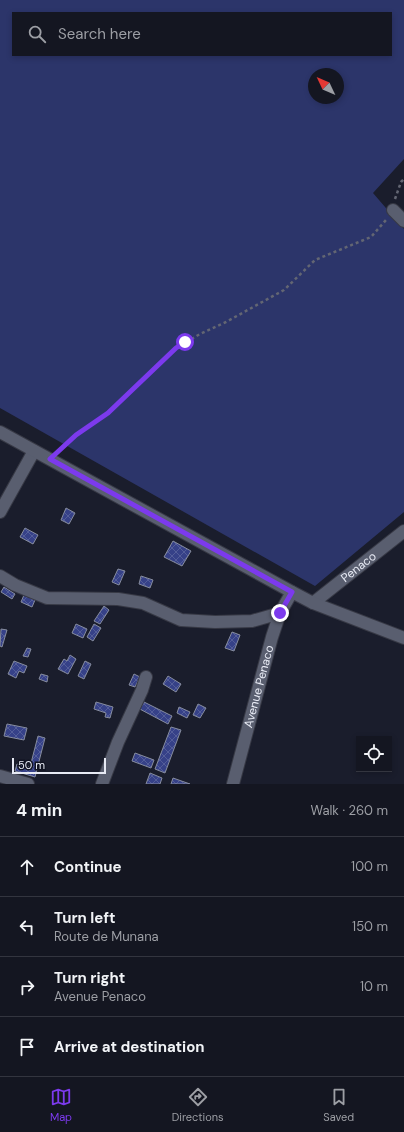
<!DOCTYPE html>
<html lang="en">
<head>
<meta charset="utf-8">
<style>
	body { margin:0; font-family:"DM Sans",sans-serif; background:#21232e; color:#f1f3f6 }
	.controls { position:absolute; right:12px; bottom:12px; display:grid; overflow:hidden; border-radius:0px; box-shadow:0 2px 6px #0003 }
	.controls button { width:36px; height:36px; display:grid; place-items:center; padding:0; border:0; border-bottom:1px solid #33353f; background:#141621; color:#f1f3f6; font:20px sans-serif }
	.compass { position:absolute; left:308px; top:68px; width:36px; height:36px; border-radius:50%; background:#141621; box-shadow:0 2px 6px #0003; rotate:314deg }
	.scale { position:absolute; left:12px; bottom:10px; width:94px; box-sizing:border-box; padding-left:4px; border:2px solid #e7eaf4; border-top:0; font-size:11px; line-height:14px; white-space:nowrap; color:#e7eaf4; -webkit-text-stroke:3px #111422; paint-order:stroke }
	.stop { position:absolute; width:12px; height:12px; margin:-9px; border:3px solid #7c3aed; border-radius:50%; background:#fff }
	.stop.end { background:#7c3aed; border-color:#fff; box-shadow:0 1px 4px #0008 }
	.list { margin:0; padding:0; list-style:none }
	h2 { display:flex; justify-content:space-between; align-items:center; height:52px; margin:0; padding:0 16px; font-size:17px }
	h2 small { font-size:13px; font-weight:400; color:#9d9fa5 }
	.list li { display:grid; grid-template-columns:26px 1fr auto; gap:12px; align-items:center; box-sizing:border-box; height:60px; padding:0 16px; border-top:1px solid #33353f }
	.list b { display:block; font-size:15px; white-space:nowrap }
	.list p { margin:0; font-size:13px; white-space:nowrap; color:#9d9fa5 }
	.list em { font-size:13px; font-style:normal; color:#9d9fa5 }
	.icon { flex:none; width:22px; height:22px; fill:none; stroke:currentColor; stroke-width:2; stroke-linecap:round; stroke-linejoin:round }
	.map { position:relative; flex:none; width:404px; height:784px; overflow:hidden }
	.search { position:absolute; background:#141621; box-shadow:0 2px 6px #0003; left:12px; right:12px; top:12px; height:44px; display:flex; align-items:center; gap:10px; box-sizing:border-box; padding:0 14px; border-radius:0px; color:#9d9fa5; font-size:15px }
	.sheet { height:292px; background:#141621 }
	nav { display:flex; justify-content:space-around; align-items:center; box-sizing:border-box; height:56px; border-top:1px solid #33353f; background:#141621; font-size:11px; color:#9d9fa5 }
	nav a { display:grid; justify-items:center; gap:2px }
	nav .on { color:#7c3aed }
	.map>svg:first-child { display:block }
	.grass { fill:#2c356a; fill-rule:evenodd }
	.building { fill:url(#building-cross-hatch); stroke:#868c9e }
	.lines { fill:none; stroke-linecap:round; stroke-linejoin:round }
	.street-casing { stroke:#373945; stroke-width:14 }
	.secondary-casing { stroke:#373945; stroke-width:14 }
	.path { stroke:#636673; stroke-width:2.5; stroke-dasharray:3 3; stroke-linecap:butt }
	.street { stroke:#595e6f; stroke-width:12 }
	.secondary { stroke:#595e6f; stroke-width:12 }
	.route { stroke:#7c3aed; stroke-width:5 }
	.labels { text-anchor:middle; stroke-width:3; stroke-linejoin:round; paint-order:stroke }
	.street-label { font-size:12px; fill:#e7eaf4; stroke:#111422 }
</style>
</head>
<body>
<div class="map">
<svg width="404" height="784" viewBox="0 0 404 784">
	<defs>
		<pattern id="building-cross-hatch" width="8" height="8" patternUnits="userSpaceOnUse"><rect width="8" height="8" fill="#364188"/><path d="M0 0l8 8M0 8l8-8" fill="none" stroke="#535d99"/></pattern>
	</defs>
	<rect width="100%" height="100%" fill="#1a1d2c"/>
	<path class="grass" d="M 0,0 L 404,0 L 404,159 L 373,193 L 404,229 L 404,512 L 315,586 L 0,408 ZM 13,13 L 391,13 L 391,55 L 13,55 ZM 314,74 L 338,74 L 338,98 L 314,98 Z"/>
	<path class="building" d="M 66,508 L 75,513 L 69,524 L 61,520 Z
		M 25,528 L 38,535 L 33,544 L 20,537 Z
		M 173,541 L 191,551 L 182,566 L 164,557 Z
		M 118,569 L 125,571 L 119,585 L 112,582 Z
		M 141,576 L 153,580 L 150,588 L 139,584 Z
		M 4,587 L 15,594 L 12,599 L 1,592 Z
		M 24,595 L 35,600 L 32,607 L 21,602 Z
		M 104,606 L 109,610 L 100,624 L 94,621 Z
		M 76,624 L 87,629 L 83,638 L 72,633 Z
		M 94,624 L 101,628 L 93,641 L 87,637 Z
		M 1,629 L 7,630 L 2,647 L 0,646 Z
		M 232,632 L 240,635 L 234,651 L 225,648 Z
		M 27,648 L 31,649 L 28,657 L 23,656 Z
		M 70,655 L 76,659 L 68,674 L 58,669 L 64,659 L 67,661 Z
		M 14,661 L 27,666 L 24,673 L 19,671 L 16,678 L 8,674 Z
		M 85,661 L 91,664 L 84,679 L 78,676 Z
		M 41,674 L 48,676 L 47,682 L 39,679 Z
		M 134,674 L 140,677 L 135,687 L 129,685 Z
		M 168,676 L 181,684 L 176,692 L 163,684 Z
		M 140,700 L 172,716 L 168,724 L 136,707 Z
		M 96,702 L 113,707 L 110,718 L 105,717 L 106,713 L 94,709 Z
		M 198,704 L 206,708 L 200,718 L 193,715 Z
		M 179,707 L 190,712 L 187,718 L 177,713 Z
		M 7,724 L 27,728 L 24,740 L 4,736 Z
		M 171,727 L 181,730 L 165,773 L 155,769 Z
		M 38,736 L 45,738 L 35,777 L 15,771 L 17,764 L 30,767 Z
		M 135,753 L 154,760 L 151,768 L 132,761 Z
		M 150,773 L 162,778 L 160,784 L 146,784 Z
		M 173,778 L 190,784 L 171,784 Z"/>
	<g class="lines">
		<defs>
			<g id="street">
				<path d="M 393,210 L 404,221"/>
				<path d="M 0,512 L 34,451"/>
				<path d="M 0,576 L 15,585 L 47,598 L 118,599 L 143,603 L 181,620 L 215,622 L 252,621 L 280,613"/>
				<path id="s1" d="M 313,603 L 404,531"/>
				<path d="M 0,776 L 28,784"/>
				<path d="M 102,784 L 118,742 L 142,690 L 146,677"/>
				<path id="s2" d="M 233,784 L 272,637 L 280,613 L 292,592"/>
			</g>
			<path id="secondary" d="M 0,432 L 292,592 L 313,603 L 404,638"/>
		</defs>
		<use href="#street" class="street-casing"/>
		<use href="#secondary" class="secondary-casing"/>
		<path class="path" d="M 395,199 L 401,182 L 404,179
			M 59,451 L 77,435 L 108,413 L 176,348 L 200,334 L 226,322 L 284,290 L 315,260 L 371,237 L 386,220"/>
		<use href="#street" class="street"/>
		<use href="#secondary" class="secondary"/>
	</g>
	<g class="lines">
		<path class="route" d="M 185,342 L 176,348 L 108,413 L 76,435 L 50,459 L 292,592 L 280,613"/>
	</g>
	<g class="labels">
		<g class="street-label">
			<text dy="4" stroke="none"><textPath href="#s1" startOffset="58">Penaco</textPath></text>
			<text dy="4" stroke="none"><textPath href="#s2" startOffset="101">Avenue Penaco</textPath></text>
		</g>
	</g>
</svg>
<div class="controls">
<button><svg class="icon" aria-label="locate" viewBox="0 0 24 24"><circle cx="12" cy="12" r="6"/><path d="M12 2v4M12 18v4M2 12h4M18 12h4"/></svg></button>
</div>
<svg class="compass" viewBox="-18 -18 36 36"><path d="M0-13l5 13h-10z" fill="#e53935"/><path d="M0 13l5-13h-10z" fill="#9d9fa5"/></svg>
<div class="scale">50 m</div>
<div class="stop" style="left:185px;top:342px"></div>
<div class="stop end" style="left:280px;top:613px"></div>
<div class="search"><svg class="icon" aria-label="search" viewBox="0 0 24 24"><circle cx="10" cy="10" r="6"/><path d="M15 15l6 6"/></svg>Search here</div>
</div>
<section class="sheet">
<h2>4 min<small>Walk · 260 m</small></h2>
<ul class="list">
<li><svg class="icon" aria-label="ahead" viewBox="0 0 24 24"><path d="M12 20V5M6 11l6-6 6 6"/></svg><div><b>Continue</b></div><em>100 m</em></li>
<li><svg class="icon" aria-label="left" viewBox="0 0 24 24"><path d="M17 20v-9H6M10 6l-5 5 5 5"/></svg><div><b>Turn left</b><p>Route de Munana</p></div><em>150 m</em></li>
<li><svg class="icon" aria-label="right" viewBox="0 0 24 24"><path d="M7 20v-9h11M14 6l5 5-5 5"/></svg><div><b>Turn right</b><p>Avenue Penaco</p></div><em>10 m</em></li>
<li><svg class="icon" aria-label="arrive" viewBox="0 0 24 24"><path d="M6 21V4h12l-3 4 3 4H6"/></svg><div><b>Arrive at destination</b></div></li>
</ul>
</section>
<nav>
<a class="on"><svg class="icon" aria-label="map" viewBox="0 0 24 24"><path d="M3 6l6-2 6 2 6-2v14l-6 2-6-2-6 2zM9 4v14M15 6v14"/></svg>Map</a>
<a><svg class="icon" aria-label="directions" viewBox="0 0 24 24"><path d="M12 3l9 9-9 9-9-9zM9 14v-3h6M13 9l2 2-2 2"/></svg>Directions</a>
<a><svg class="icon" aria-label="saved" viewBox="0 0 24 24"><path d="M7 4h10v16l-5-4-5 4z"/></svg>Saved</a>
</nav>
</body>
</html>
